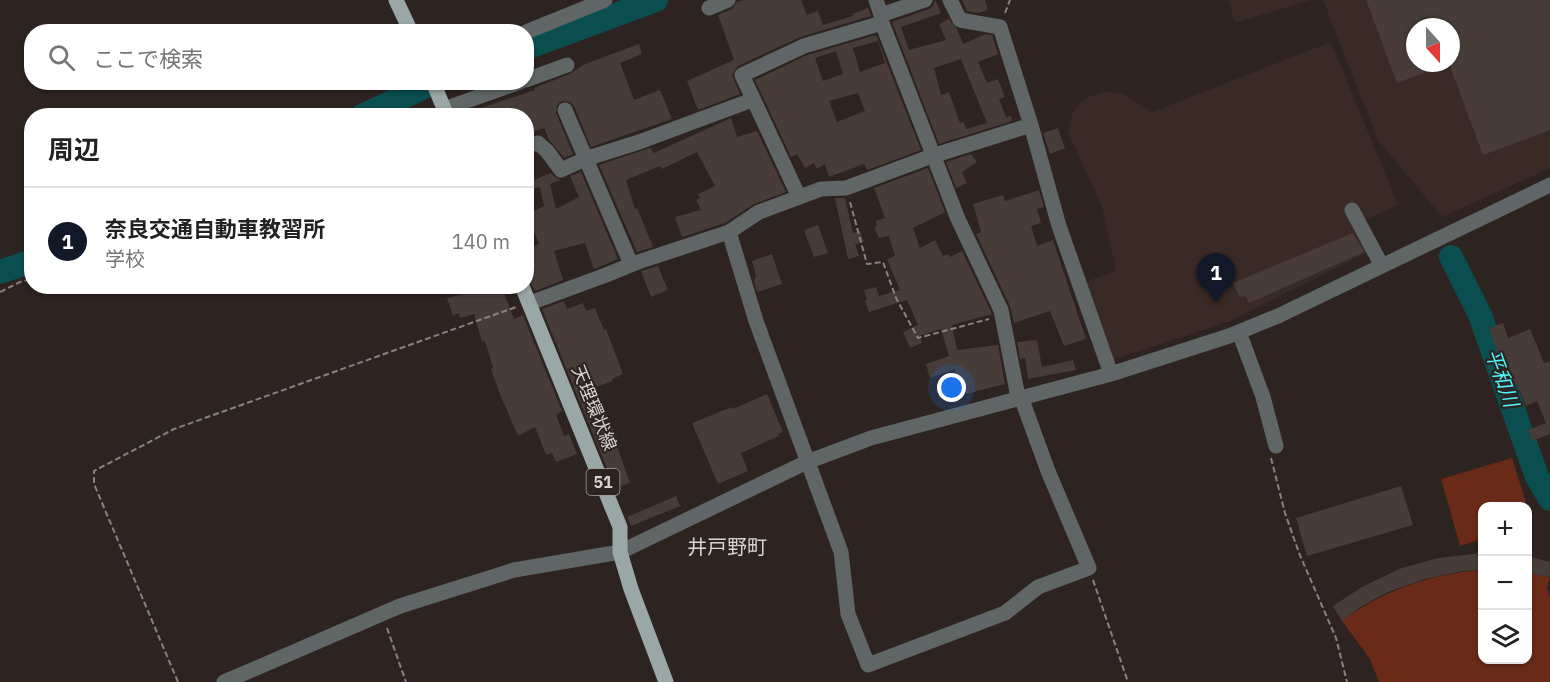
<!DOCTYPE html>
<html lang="ja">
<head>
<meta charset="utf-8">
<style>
	body { margin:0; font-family:"IBM Plex Sans","Noto Sans JP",sans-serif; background:#f2f2f2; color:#222 }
	.controls { position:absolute; right:18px; bottom:18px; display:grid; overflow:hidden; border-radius:12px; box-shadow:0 2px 4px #0004 }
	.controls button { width:54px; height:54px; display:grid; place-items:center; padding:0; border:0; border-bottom:2px solid #e0e0e0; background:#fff; color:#222; font:30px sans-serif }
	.compass { position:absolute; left:1406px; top:18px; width:54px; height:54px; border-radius:50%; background:#fff; box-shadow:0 2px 4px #0004; rotate:159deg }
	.you { position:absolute; left:952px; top:388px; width:21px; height:21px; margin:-15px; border:4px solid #fff; border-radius:50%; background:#1a73e8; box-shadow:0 0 0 9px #1a73e833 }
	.badge { display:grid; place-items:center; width:39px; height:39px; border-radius:50%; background:#111827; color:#fff; font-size:20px; font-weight:700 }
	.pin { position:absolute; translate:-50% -50px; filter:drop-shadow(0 2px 3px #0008) }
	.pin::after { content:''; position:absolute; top:32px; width:21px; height:18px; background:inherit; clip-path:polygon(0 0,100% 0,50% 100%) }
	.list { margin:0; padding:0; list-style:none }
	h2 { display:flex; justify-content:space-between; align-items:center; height:78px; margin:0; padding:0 24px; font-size:26px }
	h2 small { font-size:20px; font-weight:400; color:#767676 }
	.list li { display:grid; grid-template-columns:39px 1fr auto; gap:18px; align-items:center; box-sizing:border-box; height:108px; padding:0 24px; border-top:2px solid #e0e0e0 }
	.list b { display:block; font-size:22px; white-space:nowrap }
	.list p { margin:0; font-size:20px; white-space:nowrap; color:#767676 }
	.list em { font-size:20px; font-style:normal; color:#767676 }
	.icon { flex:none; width:33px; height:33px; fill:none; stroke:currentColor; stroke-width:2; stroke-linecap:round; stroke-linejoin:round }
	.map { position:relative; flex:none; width:1550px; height:682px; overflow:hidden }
	.search { position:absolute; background:#fff; box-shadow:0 2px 4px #0004; left:24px; top:24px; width:510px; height:66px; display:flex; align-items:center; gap:15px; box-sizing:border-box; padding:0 21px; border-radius:24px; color:#767676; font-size:22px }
	.panel { position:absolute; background:#fff; box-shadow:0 2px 4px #0004; left:24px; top:108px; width:510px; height:186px; border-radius:24px }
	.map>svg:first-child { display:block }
	.built { fill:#3a2a25; fill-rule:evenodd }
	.green { fill:#692a17 }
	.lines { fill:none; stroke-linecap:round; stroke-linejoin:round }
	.river { stroke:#0a4e50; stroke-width:24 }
	.building { fill:#473c38; fill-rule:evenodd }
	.path { stroke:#8a817f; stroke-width:2; stroke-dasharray:6 3; stroke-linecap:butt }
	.minor { stroke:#606666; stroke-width:15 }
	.major { stroke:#9aa7a7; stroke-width:15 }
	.labels { text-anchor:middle; stroke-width:4.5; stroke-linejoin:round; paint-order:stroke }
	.shield { fill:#2d2320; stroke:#a59e9b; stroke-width:1.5 }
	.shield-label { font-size:16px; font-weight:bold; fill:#d9d2d0 }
	.street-label { font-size:18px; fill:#d9d2d0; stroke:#2d2320 }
	.water-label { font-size:20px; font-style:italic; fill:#4df4f9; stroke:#2d2320 }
	.neighbourhood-label { font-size:20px; fill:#d9d2d0; stroke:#2d2320 }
</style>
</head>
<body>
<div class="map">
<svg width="1550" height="682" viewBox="0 0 1550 682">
	<rect width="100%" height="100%" fill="#2d2320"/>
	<path class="built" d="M 1228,0 L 1311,0 L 1235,23 Z
		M 1323,0 L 1550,0 L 1550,168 L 1442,217 L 1378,140 ZM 1415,27 L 1451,27 L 1451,63 L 1415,63 Z
		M 1331,42 L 1398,205 L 1363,221 L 1376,248 L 1228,322 L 1109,361 L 1085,282 L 1116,271 L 1102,207 L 1068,132 L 1072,114 L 1084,99 L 1102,92 L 1122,93 L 1152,112 Z"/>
	<path class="green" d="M 1512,458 L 1527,506 L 1482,506 L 1482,539 L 1460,546 L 1441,479 Z
		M 1482,570 L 1482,660 L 1528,660 L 1528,573 L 1550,577 L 1547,588 L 1550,597 L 1550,682 L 1379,682 L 1370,659 L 1342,621 C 1384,590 1430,574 1482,570 Z"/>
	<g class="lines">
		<path class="river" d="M 526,48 L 656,0
			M 362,116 L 435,82
			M 1451,257 L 1480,315 L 1537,477 L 1550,499
			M 0,272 L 32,261"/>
	</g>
	<path class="building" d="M 744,0 L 801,0 L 807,15 L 818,11 L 823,25 L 853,16 L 852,14 L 868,8 L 871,16 L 800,37 L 738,66 L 732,75 L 740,94 L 698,110 L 687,81 L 734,60 L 718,15 L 732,9 L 737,2 Z
		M 935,0 L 941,13 L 901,27 L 909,50 L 946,40 L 939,24 L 949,19 L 957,29 L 963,44 L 986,34 L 992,35 L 998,54 L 978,62 L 987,83 L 998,79 L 1005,97 L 999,99 L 1006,117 L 1011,116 L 1012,121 L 939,144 L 892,22 L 929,9 L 933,6 ZM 961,59 L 987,123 L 966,129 L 964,122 L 960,123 L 949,92 L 941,95 L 934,68 Z
		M 962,0 L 985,0 L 988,10 L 978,13 L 967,11 Z
		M 1366,0 L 1550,0 L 1550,130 L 1483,155 L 1451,69 L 1451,27 L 1415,27 L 1415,63 L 1448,64 L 1397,83 Z
		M 876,35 L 921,150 L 867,170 L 864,164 L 829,177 L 825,164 L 817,169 L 814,163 L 805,168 L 797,154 L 791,157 L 755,80 L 807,55 ZM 878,41 L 885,63 L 860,72 L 853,48 ZM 836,51 L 843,74 L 823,81 L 815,58 ZM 858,93 L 865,111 L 837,122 L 829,101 Z
		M 639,44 L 642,54 L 620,63 L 634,100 L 660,90 L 672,119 L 591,147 L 574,106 L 570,102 L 562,101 L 557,105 L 556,113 L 573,154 L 564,158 L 549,140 L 544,128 L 526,134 L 526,116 L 457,116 L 535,90 L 534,88 L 570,74 L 583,65 Z
		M 731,118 L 737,137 L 757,131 L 786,192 L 754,204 L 725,223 L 682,237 L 675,217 L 701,210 L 696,200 L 700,198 L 698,194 L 715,186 L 697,152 L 662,169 L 660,166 L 626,180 L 635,209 L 637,208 L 653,247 L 637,252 L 599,165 L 650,148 L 654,153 Z
		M 1058,128 L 1065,148 L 1050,154 L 1043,133 Z
		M 971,154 L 977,162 L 962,172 L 967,183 L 956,188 L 946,162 Z
		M 928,168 L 945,212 L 913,228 L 920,248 L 935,240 L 943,256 L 948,254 L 950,257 L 962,251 L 992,314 L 952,325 L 957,350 L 998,345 L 1005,384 L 966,394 L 966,392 L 962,393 L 955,369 L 930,378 L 926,364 L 949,356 L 941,329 L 919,336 L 922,343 L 910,348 L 903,332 L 918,325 L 907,300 L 869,312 L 865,301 L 867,300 L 864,290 L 876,287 L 879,296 L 900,290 L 887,259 L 895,256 L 889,236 L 879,238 L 874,227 L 877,226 L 876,221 L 885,218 L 874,188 Z
		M 581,172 L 618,259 L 594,269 L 585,243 L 554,251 L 563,280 L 535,291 L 526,275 L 526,249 L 539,244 L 527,214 L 544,206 L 540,187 L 526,190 L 526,183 L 551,173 L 556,178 L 561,180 L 550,184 L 556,209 L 579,197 L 570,176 Z
		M 1039,190 L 1044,207 L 1037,209 L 1041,223 L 1031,226 L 1037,246 L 1053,240 L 1086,339 L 1064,346 L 1050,311 L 1014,323 L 1010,306 L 976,234 L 981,232 L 973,204 L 1003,195 L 1005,201 Z
		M 835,198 L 845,198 L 853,233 L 860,231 L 864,242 L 855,244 L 859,256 L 848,259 Z
		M 818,225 L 828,253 L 814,257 L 804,230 Z
		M 1353,233 L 1364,252 L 1249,303 L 1246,296 L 1240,297 L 1233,283 Z
		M 772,254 L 782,284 L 757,292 L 754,280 L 756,276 L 752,261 Z
		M 658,266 L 668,290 L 651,297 L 641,271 Z
		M 482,286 L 501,286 L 514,319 L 523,315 L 562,411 L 556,415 L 564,436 L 569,434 L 577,454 L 556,462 L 552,453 L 546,455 L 535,427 L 518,436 L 499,392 L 491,369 L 493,368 L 485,341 L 482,342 L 474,314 L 460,318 L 459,313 L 453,316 L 447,298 L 483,289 Z
		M 564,301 L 567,309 L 583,303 L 586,311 L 595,308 L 604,330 L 606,329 L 623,374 L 612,379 L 613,381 L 596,387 L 620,445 L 617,446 L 630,483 L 615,488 L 542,309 Z
		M 1503,323 L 1508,338 L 1530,329 L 1544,363 L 1550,361 L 1550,434 L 1532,441 L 1528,430 L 1546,423 L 1537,401 L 1526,406 L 1517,384 L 1510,387 L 1489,328 Z
		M 1037,340 L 1042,367 L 1073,360 L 1076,370 L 1028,379 L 1025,358 L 1020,359 L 1017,342 Z
		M 767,394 L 783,432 L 778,434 L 779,436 L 741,453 L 748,471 L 718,484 L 692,423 L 732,407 L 733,409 Z
		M 1401,486 L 1413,525 L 1307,556 L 1296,518 Z
		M 676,496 L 680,506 L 631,526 L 627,517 Z
		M 1482,553 L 1482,570 L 1463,571 L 1425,579 L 1388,592 L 1362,606 L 1342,621 L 1333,606 L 1362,587 L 1399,569 L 1438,558 Z
		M 1527,556 L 1550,562 L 1550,577 L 1527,573 Z"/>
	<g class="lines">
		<path class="path" d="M 1005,13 L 1010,0
			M 850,202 L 867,264 L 883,262 L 896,298 L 918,338 L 989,319
			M 0,292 L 20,282 L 32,279
			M 1271,458 L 1285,513 L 1299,553 L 1336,638 L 1347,682
			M 1093,580 L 1128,682
			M 387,628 L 406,682
			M 178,682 L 94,484 L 94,471 L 174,429 L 516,307"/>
		<path class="minor" d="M 876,0 L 881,15
			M 925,0 L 881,15 L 882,23 L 958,219 L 1001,310 L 1018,397
			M 950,0 L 960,20 L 1000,27 L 1031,125 L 1059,226 L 1111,374
			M 709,8 L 728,0
			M 526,32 L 605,0
			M 526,80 L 567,65
			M 444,109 L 520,82
			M 565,110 L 631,264
			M 526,146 L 538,143 L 547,151 L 561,170 L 585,159 L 639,142 L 752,100
			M 799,197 L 742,75 L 804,46 L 882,23
			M 1352,210 L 1382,266
			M 729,232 L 756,321 L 841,552 L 848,614 L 868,665 L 1005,613 L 1038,587 L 1089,568 L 1048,471 L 1021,397
			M 530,303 L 606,275 L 638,262 L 729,232 L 759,212 L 821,189 L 846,188 L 932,156 L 1031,125
			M 1239,332 L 1263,397 L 1276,446
			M 224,682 L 400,606 L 514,570 L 620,552 L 807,462 L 871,438 L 1111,374 L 1229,336 L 1278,316 L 1550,185"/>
		<path class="major" d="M 396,0 L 411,32
			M 433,82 L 447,116
			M 522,286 L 620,527 L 620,552 L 631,589 L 666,682"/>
	</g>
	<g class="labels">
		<rect class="shield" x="586.5" y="469" width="33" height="26" rx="4.5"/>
		<g class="shield-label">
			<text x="603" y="488">51</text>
		</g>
		<g class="street-label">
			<text transform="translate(594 408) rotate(68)" y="6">天理環状線</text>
		</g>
		<g class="water-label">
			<text transform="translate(1502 378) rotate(70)" y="7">平和川</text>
		</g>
		<g class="neighbourhood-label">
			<text x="727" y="554">井戸野町</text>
		</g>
	</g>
</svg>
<div class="controls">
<button>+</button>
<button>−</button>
<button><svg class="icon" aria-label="layers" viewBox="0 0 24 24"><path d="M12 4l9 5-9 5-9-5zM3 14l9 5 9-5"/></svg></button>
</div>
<svg class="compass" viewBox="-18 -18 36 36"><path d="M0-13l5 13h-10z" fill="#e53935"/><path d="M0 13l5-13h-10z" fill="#767676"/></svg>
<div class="you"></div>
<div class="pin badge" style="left:1216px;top:303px">1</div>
<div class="search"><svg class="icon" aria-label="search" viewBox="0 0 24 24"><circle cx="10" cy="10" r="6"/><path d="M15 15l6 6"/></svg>ここで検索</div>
<section class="panel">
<h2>周辺<small></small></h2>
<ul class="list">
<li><span class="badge">1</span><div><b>奈良交通自動車教習所</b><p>学校</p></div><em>140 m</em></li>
</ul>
</section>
</div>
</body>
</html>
